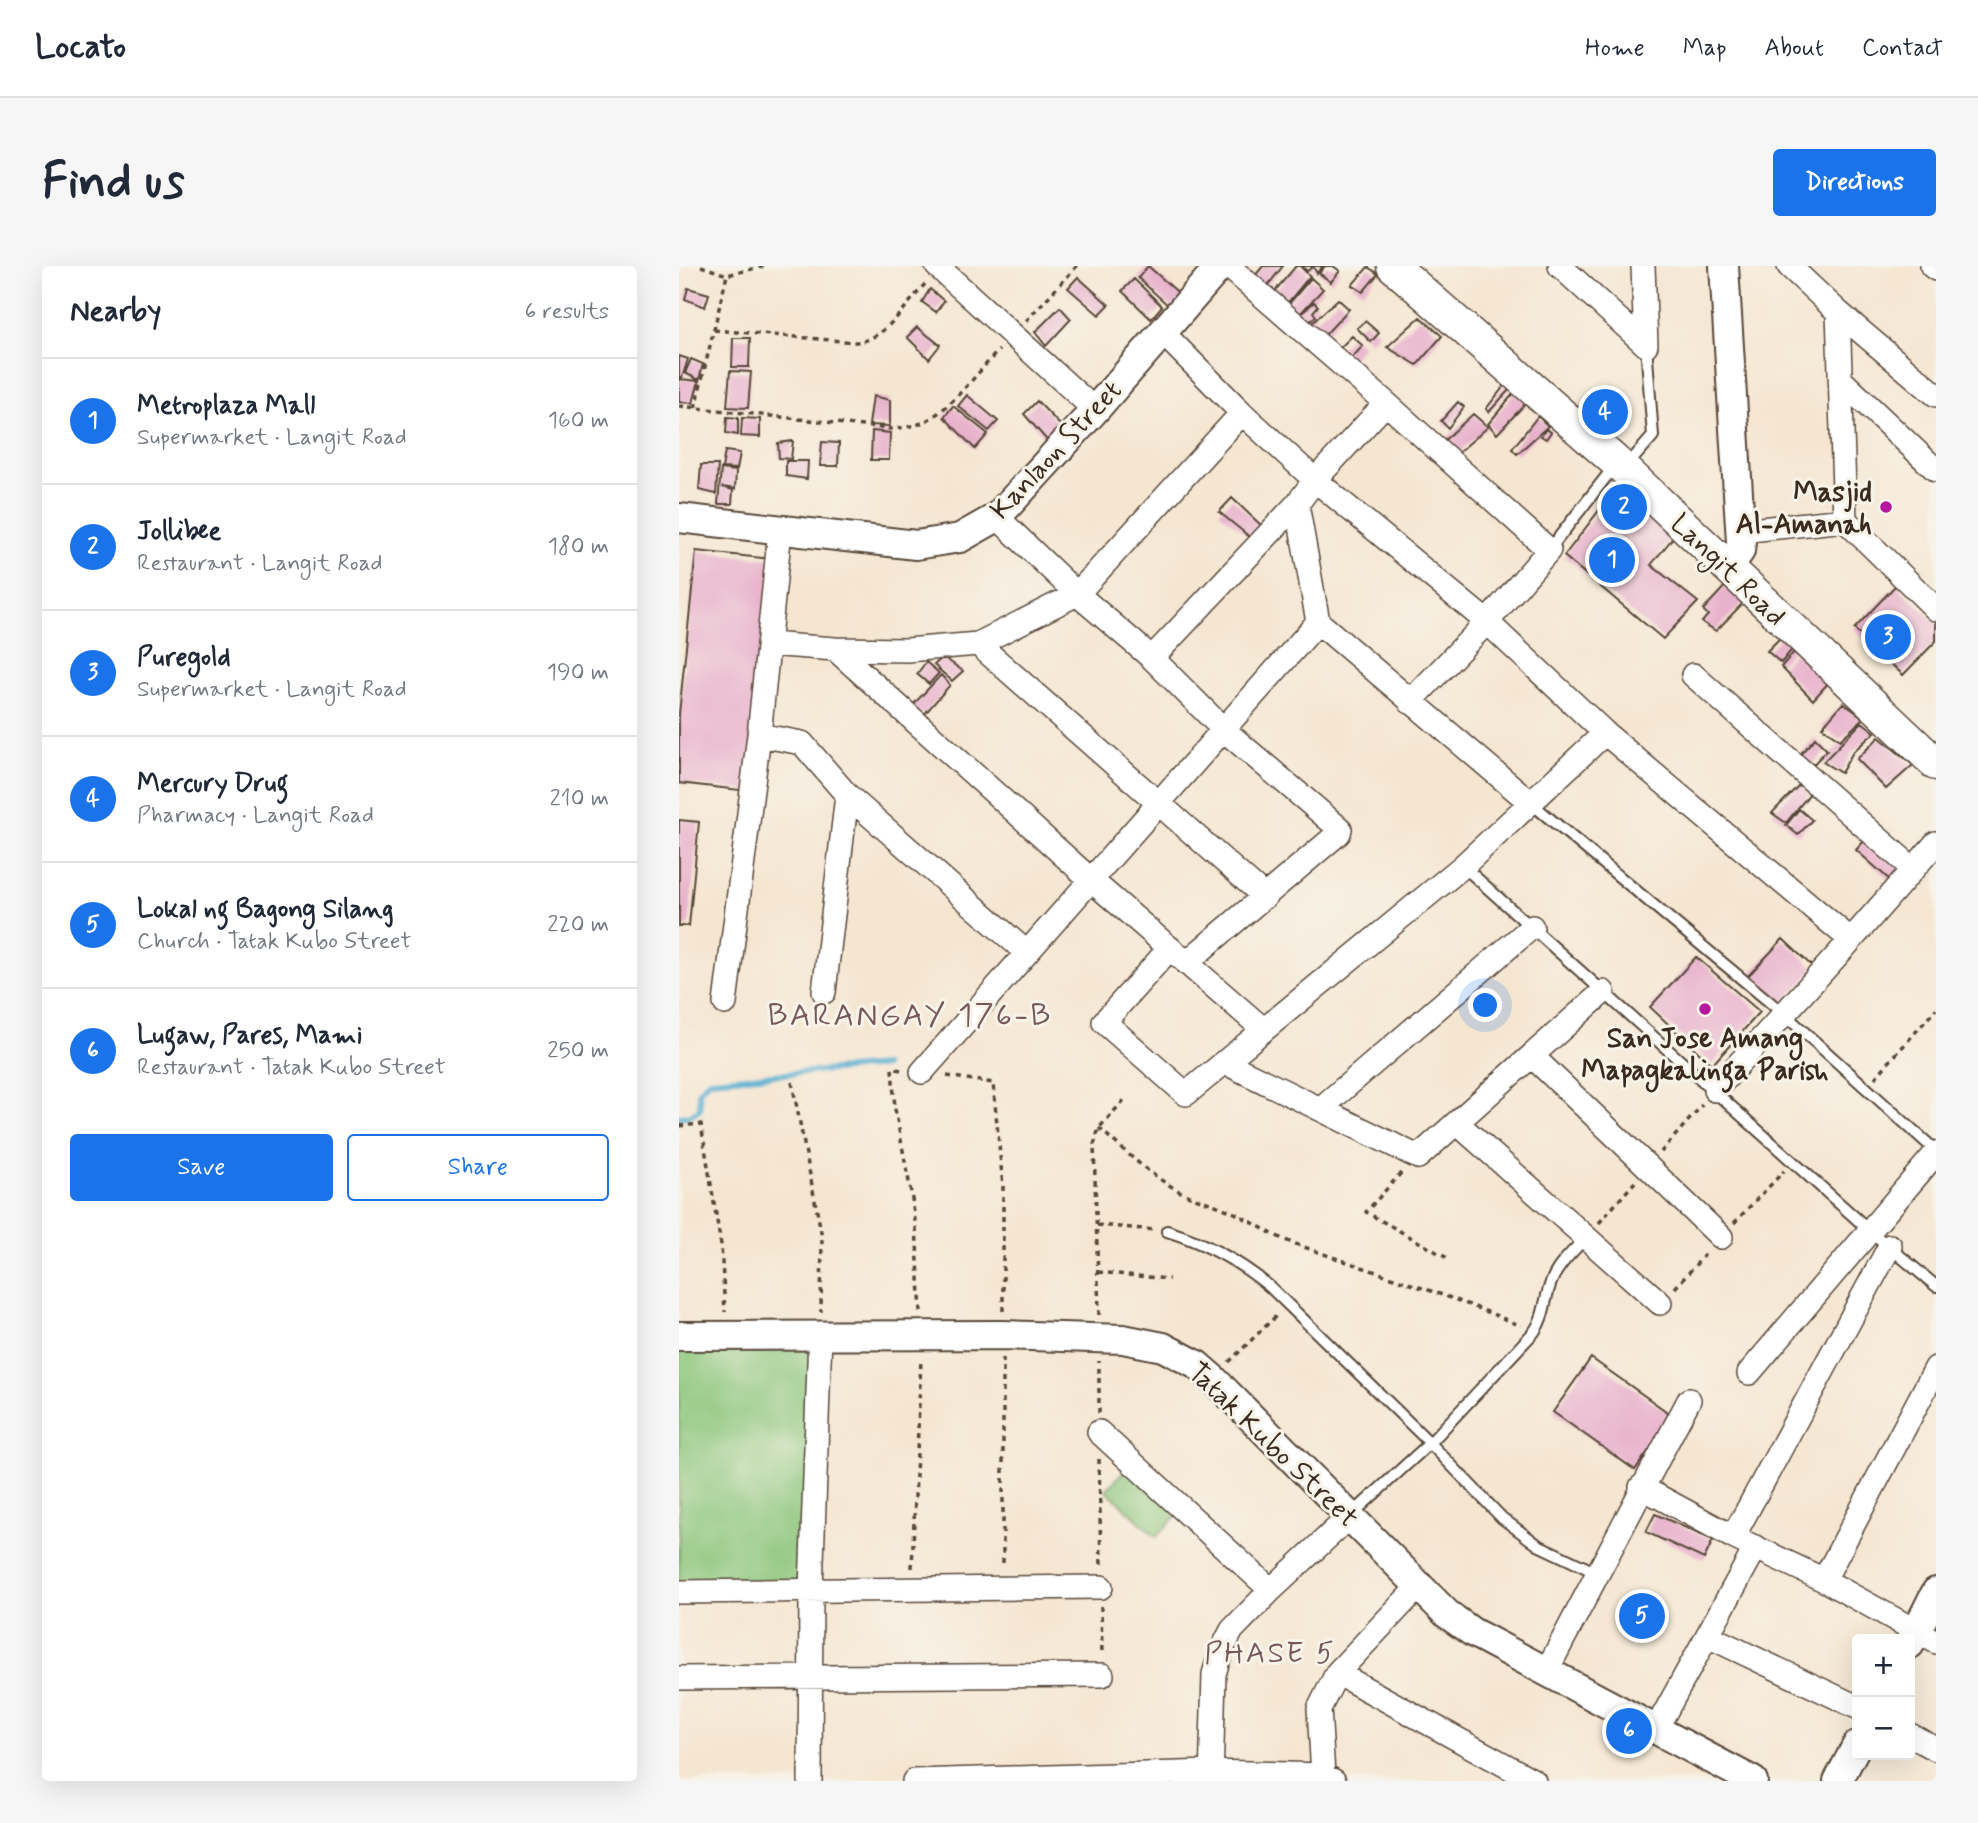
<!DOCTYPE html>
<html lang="en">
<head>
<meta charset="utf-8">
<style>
	body { margin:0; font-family:Mynerve,sans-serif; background:#f6f6f7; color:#1f2937 }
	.controls { position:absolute; right:21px; bottom:21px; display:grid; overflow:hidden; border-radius:7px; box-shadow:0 7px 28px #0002 }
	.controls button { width:63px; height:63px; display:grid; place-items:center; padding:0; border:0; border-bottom:2px solid #e0e1e3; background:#fff; color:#1f2937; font:35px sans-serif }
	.you { position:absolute; left:807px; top:740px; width:24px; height:24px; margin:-18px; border:5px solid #fff; border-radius:50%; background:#1a73e8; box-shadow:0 0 0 10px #1a73e833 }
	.badge { display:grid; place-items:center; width:46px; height:46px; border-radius:50%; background:#1a73e8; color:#fff; font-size:23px; font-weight:700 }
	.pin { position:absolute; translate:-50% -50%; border:4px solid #fff; box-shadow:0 2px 7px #0006 }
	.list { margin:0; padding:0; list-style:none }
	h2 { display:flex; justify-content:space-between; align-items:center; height:91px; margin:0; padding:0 28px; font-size:30px }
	h2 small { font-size:23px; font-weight:400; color:#747a83 }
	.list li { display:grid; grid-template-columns:46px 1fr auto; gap:21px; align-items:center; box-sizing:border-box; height:126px; padding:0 28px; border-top:2px solid #e0e1e3 }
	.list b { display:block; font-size:26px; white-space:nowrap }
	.list p { margin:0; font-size:23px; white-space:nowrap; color:#747a83 }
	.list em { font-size:23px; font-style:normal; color:#747a83 }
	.actions { display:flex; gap:14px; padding:21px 28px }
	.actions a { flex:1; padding:16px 0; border:2px solid #1a73e8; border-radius:7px; text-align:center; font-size:24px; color:#1a73e8 }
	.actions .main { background:#1a73e8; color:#fff }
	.map { position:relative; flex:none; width:1257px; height:1515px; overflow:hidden; border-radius:7px }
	header { display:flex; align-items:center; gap:42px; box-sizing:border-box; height:98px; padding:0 35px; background:#fff; border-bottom:2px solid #e0e1e3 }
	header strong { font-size:33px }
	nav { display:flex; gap:38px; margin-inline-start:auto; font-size:24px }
	.intro { display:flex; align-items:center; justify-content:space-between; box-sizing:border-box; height:168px; padding:0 42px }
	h1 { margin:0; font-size:49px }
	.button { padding:18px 32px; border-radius:7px; background:#1a73e8; color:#fff; font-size:24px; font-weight:700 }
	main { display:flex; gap:42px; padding:0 42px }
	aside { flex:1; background:#fff; border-radius:7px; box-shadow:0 7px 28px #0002 }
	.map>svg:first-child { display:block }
	.green { fill:#8ac57a; stroke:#62784c; stroke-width:2 }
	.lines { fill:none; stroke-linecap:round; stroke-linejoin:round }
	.stream { stroke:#53acd0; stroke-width:6 }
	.building { fill:#e8b1cc }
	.service-casing { stroke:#574639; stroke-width:14 }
	.minor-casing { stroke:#574639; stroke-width:26 }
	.tertiary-casing { stroke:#574639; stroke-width:32 }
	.secondary-casing { stroke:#574639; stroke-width:35 }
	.path { stroke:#574639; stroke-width:3.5; stroke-dasharray:5 5; stroke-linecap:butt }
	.service { stroke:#fff; stroke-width:10 }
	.minor { stroke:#fff; stroke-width:23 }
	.tertiary { stroke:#fff; stroke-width:28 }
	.secondary { stroke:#fff; stroke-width:32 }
	.poi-dot { fill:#b5179e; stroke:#f7f3e8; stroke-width:2.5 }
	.labels { text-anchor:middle; stroke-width:6; stroke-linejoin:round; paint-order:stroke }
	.street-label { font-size:28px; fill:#3b2a1e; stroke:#f7f3e8 }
	.poi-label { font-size:28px; font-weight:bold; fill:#3b2a1e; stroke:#f7f3e8; text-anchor:end }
	.neighbourhood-label { font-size:30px; letter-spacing:2px; fill:#78595b; stroke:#f7f3e8 }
	.quarter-label { font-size:32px; letter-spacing:2px; fill:#78595b; stroke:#f7f3e8 }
</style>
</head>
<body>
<header>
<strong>Locato</strong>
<nav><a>Home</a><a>Map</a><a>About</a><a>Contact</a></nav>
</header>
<div class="intro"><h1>Find us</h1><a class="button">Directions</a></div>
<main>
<aside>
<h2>Nearby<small>6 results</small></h2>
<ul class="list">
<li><span class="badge">1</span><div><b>Metroplaza Mall</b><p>Supermarket · Langit Road</p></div><em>160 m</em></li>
<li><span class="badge">2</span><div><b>Jollibee</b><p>Restaurant · Langit Road</p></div><em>180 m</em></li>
<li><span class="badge">3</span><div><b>Puregold</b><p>Supermarket · Langit Road</p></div><em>190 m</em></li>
<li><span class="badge">4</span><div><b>Mercury Drug</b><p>Pharmacy · Langit Road</p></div><em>210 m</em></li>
<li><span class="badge">5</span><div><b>Lokal ng Bagong Silang</b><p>Church · Tatak Kubo Street</p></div><em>220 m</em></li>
<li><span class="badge">6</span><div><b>Lugaw, Pares, Mami</b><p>Restaurant · Tatak Kubo Street</p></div><em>250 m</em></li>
</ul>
<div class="actions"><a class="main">Save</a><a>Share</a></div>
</aside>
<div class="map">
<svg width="1257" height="1515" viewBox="0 0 1257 1515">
	<rect width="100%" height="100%" fill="#f7f3e8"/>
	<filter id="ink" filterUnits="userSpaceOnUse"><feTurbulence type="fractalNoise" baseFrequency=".0143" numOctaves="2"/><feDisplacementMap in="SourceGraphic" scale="14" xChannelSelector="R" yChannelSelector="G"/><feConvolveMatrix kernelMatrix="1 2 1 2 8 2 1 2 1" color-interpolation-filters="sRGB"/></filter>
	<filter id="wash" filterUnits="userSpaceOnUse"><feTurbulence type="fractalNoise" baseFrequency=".00686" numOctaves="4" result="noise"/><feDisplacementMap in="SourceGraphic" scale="28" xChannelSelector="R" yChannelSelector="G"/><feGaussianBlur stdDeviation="1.57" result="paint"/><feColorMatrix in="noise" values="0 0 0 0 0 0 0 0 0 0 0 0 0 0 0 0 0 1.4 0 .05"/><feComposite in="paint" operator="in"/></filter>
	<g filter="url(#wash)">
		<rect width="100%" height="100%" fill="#f5e6d1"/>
		<path class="green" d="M 135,1080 L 126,1320 L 0,1321 L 0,1081 Z
			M 449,1201 L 499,1248 L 477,1271 L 427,1224 Z"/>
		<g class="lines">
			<path class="stream" d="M 0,851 L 9,850 L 21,843 L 20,825 L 30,814 L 205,800"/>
		</g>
		<g id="blocks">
			<path class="building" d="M 469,0 L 504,31 L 492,42 L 459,12 Z
				M 584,0 L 604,0 L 582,28 L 571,16 Z
				M 617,0 L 621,0 L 631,10 L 607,39 L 594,27 Z
				M 623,0 L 644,0 L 638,7 L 634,1 L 628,5 Z
				M 646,0 L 654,0 L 661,5 L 652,16 L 640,7 Z
				M 689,1 L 699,8 L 684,26 L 673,19 Z
				M 399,11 L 430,39 L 420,49 L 389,22 Z
				M 632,12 L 644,23 L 620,49 L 607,41 Z
				M 455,13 L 483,40 L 472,53 L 443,25 Z
				M 9,22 L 30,28 L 26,41 L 6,33 Z
				M 251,23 L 265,35 L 257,46 L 243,36 Z
				M 659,33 L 670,43 L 644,71 L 631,59 Z
				M 635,36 L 639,40 L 634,46 L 637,50 L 629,57 L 621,49 Z
				M 381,41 L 392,53 L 367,80 L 356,66 Z
				M 741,51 L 763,70 L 738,99 L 708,81 Z
				M 686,55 L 700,67 L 692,76 L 678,62 Z
				M 238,61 L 261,79 L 250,93 L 228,71 Z
				M 673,70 L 684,80 L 666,99 L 654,89 Z
				M 54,72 L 71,72 L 70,101 L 53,101 Z
				M 0,90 L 9,93 L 3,112 L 0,111 Z
				M 12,93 L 24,98 L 20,114 L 6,107 Z
				M 51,105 L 72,106 L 69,142 L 48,141 Z
				M 0,113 L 20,115 L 14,137 L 0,136 Z
				M 826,119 L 830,124 L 810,146 L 807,143 Z
				M 835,127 L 847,137 L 818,168 L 809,158 Z
				M 288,129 L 319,155 L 310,165 L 279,140 Z
				M 194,130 L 211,134 L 211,160 L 190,159 Z
				M 358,135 L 386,164 L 372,179 L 345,148 Z
				M 779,136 L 785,141 L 769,162 L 762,155 Z
				M 274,140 L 309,168 L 296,183 L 265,151 Z
				M 794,148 L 809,161 L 773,192 L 760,179 Z
				M 859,150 L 869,160 L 838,188 L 833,183 Z
				M 48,151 L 59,152 L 59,169 L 47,167 Z
				M 63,152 L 81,153 L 81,171 L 62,170 Z
				M 867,163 L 872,166 L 867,173 L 862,170 Z
				M 193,165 L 211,167 L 210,194 L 192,194 Z
				M 114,175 L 112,193 L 100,192 L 99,177 Z
				M 143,176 L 160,177 L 159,200 L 141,200 Z
				M 46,185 L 61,187 L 58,203 L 43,202 Z
				M 107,195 L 129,195 L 128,213 L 107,210 Z
				M 22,199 L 39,199 L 37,228 L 20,224 Z
				M 42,203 L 57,205 L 56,223 L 43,221 L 54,224 L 53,238 L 39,238 Z
				M 938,221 L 996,269 L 972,299 L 1019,336 L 984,373 L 885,290 Z
				M 553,232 L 584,261 L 572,272 L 540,246 Z
				M 17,285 L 93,293 L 69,525 L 0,517 L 0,448 Z
				M 1048,318 L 1066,335 L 1037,365 L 1023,356 L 1029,349 L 1024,344 Z
				M 1217,319 L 1257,356 L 1257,375 L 1224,409 L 1175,363 Z
				M 1103,370 L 1115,381 L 1102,397 L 1088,385 Z
				M 1116,385 L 1151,415 L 1134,434 L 1102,401 Z
				M 264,391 L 284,405 L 273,415 L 255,399 Z
				M 247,396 L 260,407 L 250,418 L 238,408 Z
				M 262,409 L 271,419 L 244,450 L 232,441 Z
				M 1164,437 L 1185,452 L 1161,474 L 1143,461 Z
				M 1183,456 L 1196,466 L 1174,486 L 1162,507 L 1144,496 Z
				M 1200,471 L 1234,499 L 1207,523 L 1178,493 Z
				M 1136,472 L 1148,484 L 1127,506 L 1115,495 Z
				M 1122,517 L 1132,526 L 1107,557 L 1093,547 Z
				M 1120,543 L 1133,554 L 1119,569 L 1107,559 Z
				M 0,554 L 20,556 L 10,660 L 0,660 Z
				M 1187,573 L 1222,603 L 1212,615 L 1177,584 Z
				M 1104,673 L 1136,703 L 1101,740 L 1069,710 Z
				M 1017,691 L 1081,746 L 1033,799 L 971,741 Z
				M 912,1092 L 994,1150 L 956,1204 L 874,1146 Z
				M 976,1248 L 1034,1274 L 1025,1293 L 967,1266 Z"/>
		</g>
	</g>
	<g filter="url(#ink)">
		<use href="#blocks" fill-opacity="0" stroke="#574639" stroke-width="2"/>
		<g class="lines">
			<defs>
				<path id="service" d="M 946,202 L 974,170 L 967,79
					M 870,284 L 937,198
					M 852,537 L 1105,748 L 1257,885
					M 784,600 L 1190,964 L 1257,1020
					M 488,965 C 527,977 560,995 591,1021 L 751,1177 L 823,1252 L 859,1279 L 918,1307
					M 671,1250 L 751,1177 L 855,1066 C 867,1049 865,1032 873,1014 C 880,997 896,984 907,971"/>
				<path id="minor" d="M 258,0 L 416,144
					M 549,0 L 707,137 L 870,284 L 808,356 L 731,436
					M 881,0 L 967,79
					M 964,0 L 967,79
					M 1110,0 L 1159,46 L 1257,129
					M 1253,0 L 1257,3
					M 1159,46 L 1166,254 L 1257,343
					M 483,66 L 563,147 L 636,214 L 808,356 L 926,467 L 1172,674
					M 1162,114 L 1257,204
					M 618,238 L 639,356 L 852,537
					M 318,251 L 398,328 L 473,392 L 545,464 L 661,563 L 660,567 L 507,697
					M 1062,265 L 1166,254
					M 89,378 L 156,383 L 228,384 L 299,378 L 398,328 L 563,147
					M 299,378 L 586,631
					M 156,383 L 412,614 L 584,763
					M 473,392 L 618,238 L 636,214 L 707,137
					M 1014,409 L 1234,603
					M 80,469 L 123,477 L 168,529 L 348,687
					M 491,682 L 425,756 L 507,828 L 784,600 L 926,467
					M 145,726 L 168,529
					M 46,737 L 80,469 L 101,264
					M 853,790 L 1042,971
					M 545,796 L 739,891 L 924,726
					M 243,806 L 639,356
					M 1036,824 L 1172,674 L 1257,577
					M 641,843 L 853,661
					M 778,857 L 981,1037
					M 1070,1107 L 1257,887
					M 420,1166 L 592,1324
					M 962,1221 L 1054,1271 L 1145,1314 L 1257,1376
					M 1054,1271 L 1211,980
					M 1145,1314 L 1257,1102
					M 0,1326 L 422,1321
					M 1029,1370 L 1178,1441
					M 867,1406 L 1010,1134
					M 658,1407 L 855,1515
					M 0,1412 L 423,1409
					M 977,1463 L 1077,1281
					M 1231,1469 L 1257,1483
					M 644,1509 L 640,1443 L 658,1407 L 740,1320
					M 131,1515 L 132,1324 L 141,1069
					M 235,1515 L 532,1506 L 644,1509 L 655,1515
					M 532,1515 L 535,1408 L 542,1385 L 553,1364 L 592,1324 L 670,1251"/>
				<path id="tertiary" d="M 1045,0 L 1062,276 L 1061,285 L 1050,300
					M 0,252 L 237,279 L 281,272 L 318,251 L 416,144 L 541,0
					M 0,1070 L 324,1069 L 444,1073 L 484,1081 L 518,1099 L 533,1112 L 768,1348 L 793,1366 L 1074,1515
					M 1231,1378 L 1257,1326
					M 1159,1515 L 1178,1479"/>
				<path id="secondary" d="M 714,0 L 945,203 L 1257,498"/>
			</defs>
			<use href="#service" class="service-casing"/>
			<use href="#minor" class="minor-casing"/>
			<use href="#tertiary" class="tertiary-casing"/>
			<use href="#secondary" class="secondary-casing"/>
			<path class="path" d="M 22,0 L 48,9 L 86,0
				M 347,55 L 398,0
				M 35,64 L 175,76 C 203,77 228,38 246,18
				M 0,140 L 212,163 C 221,162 231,161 240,158 C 268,148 299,106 320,84
				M 16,142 L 48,9
				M 222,804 L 213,802 L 216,843 L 232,926 L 237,961 L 242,1046
				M 268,810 L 314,817 L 324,920 L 324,1046
				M 1196,812 L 1257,743
				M 113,816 L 143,971 L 142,1046
				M 0,860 L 22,858 L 42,979 L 46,1046
				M 420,862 C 444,883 467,906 495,922 C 511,932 528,935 544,942 C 568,951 587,967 611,976 C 688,1004 766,1027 842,1060
				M 982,886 L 1023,839
				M 722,907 L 687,946 L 770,993
				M 920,957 L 956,916
				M 1055,957 L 1105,905
				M 418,959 L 476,964
				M 419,1006 L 490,1013
				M 996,1022 L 1028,986
				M 420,1049 L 415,879 L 420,862 L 447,832
				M 324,1092 L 324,1301
				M 550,1096 L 599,1048
				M 420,1147 L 420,1095
				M 420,1193 L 422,1301
				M 233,1302 L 242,1093
				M 422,1340 L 423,1389"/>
			<use href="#service" class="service"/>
			<use href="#minor" class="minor"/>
			<use href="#tertiary" class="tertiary"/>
			<use href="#secondary" class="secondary"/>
		</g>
	</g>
	<g class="poi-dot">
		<circle cx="1207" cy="241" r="7"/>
		<circle cx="1026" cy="743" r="7"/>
	</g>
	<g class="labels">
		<g class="street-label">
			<text transform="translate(376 183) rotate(-47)" y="10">Kanlaon Street</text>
			<text transform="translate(1050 303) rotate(44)" y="10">Langit Road</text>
			<text transform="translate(595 1178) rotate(44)" y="10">Tatak Kubo Street</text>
		</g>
		<g class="poi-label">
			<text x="1193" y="235">Masjid<tspan x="1193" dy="32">Al-Amanah</tspan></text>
			<text x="1026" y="781" text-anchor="middle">San Jose Amang<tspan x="1026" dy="32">Mapagkalinga Parish</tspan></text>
		</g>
		<g class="neighbourhood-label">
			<text x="591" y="1396">PHASE 5</text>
		</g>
		<g class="quarter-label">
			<text x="231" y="759">BARANGAY 176-B</text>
		</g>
	</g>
</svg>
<div class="controls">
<button>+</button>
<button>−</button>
</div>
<div class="you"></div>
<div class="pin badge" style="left:933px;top:294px">1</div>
<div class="pin badge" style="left:945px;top:241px">2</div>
<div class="pin badge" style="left:1209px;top:371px">3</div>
<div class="pin badge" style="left:926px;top:146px">4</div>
<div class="pin badge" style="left:963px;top:1350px">5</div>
<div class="pin badge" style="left:950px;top:1465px">6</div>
</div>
</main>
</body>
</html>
